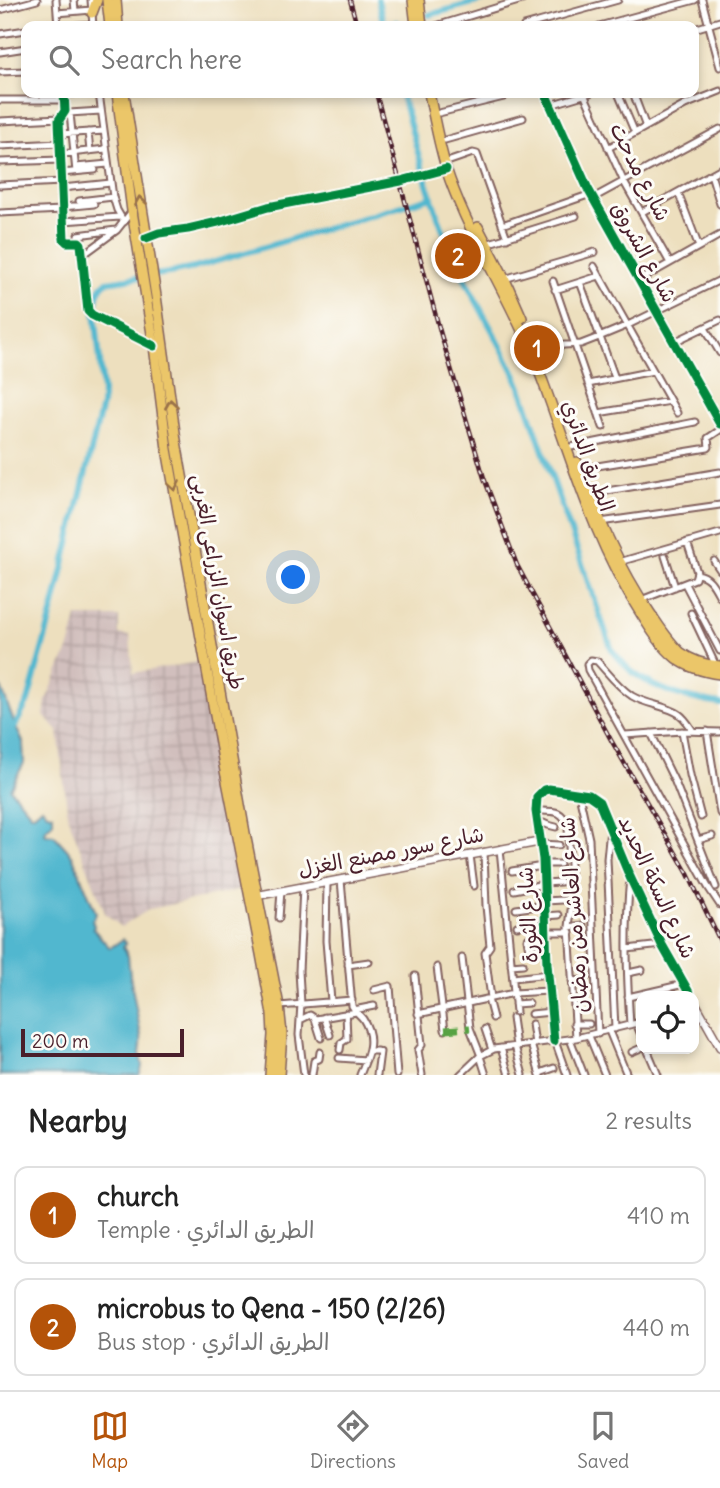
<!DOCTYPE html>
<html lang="en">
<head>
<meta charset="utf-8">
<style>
	body { margin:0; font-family:Delius,"Playpen Sans Arabic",sans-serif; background:#f2f2f2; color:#222 }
	.controls { position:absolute; right:21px; bottom:21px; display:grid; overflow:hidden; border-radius:14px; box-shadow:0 4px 10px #0003 }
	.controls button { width:63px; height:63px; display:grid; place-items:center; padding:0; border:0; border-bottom:2px solid #e0e0e0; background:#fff; color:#222; font:35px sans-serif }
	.scale { position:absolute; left:21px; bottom:18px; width:163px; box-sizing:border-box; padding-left:7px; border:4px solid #4a1f2b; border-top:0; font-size:19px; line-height:24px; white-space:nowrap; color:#4a1f2b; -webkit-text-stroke:5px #fdfcf7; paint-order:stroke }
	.you { position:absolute; left:294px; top:578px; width:24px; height:24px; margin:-18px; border:5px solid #fff; border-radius:50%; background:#1a73e8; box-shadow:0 0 0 10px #1a73e833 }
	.badge { display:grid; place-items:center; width:46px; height:46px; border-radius:50%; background:#b45309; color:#fff; font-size:23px; font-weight:700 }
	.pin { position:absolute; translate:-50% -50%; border:4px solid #fff; box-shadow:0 2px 7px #0006 }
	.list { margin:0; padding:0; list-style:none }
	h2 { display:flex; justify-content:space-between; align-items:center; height:91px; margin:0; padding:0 28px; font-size:30px }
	h2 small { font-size:23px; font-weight:400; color:#767676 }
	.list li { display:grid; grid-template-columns:46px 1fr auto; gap:21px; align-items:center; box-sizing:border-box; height:98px; margin:0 14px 14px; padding:0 14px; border:2px solid #e0e0e0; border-radius:14px }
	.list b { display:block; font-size:26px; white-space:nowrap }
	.list p { margin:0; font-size:23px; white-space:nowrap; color:#767676 }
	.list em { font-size:23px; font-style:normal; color:#767676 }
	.icon { flex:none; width:38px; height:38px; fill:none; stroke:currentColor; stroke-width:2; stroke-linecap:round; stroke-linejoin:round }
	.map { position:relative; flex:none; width:720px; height:1075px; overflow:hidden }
	.search { position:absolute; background:#fff; box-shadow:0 4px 10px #0003; left:21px; right:21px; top:21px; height:77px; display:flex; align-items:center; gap:18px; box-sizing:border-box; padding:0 24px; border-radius:14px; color:#767676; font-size:26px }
	.sheet { height:315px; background:#fff }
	nav { display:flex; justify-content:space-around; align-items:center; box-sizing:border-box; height:98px; border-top:2px solid #e0e0e0; background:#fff; font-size:19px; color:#767676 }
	nav a { display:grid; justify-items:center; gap:4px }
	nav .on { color:#b45309 }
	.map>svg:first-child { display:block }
	.industrial { fill:url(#industrial-grid) }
	.water { fill:#51b7cf; stroke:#4e6b7d; stroke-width:2 }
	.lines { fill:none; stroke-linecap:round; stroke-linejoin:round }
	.canal { stroke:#51b7cf; stroke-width:6 }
	.minor-casing { stroke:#83625e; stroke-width:9 }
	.tertiary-casing { stroke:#83625e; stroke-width:10 }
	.primary-casing { stroke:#83625e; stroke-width:12 }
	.trunk-casing { stroke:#83625e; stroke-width:12 }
	.minor { stroke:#fff; stroke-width:5 }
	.tertiary { stroke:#fff; stroke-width:7 }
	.primary { stroke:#ebc669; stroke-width:9 }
	.trunk { stroke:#ebc669; stroke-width:9 }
	.rail-casing { stroke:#4a1f2b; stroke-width:4.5 }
	.rail { stroke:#fdfcf7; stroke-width:2; stroke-dasharray:5; stroke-linecap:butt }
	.quiet { stroke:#56a243; stroke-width:7; stroke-dasharray:14 7; stroke-linecap:butt }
	.cycleway-casing { stroke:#fdfcf7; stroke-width:13 }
	.cycleway { stroke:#00873e; stroke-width:9 }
	.oneway { stroke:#9a724a }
	.labels { text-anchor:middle; stroke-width:6; stroke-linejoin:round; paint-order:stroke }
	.street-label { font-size:21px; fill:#4a1f2b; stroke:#fdfcf7 }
</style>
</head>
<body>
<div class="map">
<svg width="720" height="1075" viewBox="0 0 720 1075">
	<defs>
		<pattern id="industrial-grid" width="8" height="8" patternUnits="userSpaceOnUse" patternTransform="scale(1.75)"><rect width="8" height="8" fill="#d1bfbd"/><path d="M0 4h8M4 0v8" fill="none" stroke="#b5a4a3"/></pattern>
	</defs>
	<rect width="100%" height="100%" fill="#fdfcf7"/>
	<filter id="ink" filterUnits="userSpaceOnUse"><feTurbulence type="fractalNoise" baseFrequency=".0143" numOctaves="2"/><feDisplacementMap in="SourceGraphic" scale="14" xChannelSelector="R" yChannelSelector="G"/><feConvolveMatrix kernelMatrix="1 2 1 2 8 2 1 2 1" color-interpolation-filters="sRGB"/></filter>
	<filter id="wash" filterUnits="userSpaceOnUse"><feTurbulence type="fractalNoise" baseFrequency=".00686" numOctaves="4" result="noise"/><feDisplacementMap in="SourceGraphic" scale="28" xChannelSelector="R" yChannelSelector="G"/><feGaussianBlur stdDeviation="1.57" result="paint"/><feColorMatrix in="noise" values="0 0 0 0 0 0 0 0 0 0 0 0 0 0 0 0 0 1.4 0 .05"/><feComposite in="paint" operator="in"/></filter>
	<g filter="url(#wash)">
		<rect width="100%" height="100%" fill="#eddfbe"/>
		<path class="industrial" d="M 77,617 L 119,617 L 119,634 L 130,636 L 133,673 L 198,662 L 239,890 L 150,909 L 121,927 L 105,913 L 68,817 L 58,731 L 44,716 L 46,700 L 69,648 Z"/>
		<path class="water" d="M 0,684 L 15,725 L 23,742 L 24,763 L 10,789 L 31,814 L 34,814 L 42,807 L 47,813 L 53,814 L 53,822 L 46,829 L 45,834 L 54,835 L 72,855 L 96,913 L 92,920 L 94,926 L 93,929 L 110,948 L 123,939 L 126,943 L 123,947 L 128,956 L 130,976 L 141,1036 C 142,1042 141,1047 140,1053 C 140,1063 145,1064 139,1075 L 0,1075 Z"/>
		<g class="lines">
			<path class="canal" d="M 378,0 L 384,26
				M 429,15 L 484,0
				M 384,25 L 397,22
				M 401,93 C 417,147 430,204 454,256 C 473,300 500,340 520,385 L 612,650 C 618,657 624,665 631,671 C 657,691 689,699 720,704
				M 15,726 L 28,701 L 54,606 L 102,405 L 103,392 L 95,310 C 96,299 97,289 106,282 L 169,273 L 194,268 L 432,197"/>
		</g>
	</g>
	<g filter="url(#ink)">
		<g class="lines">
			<defs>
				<path id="minor" d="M 56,0 L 58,26
					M 74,0 L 75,11
					M 91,0 L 93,26
					M 702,0 L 720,67
					M 0,10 L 37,0
					M 57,13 L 92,10
					M 47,26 L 58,24
					M 67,26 L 93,24
					M 436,26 L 522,0
					M 524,26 L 618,0
					M 599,26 L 695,0
					M 694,29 L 720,21
					M 0,34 L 26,30
					M 0,52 L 26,48
					M 0,72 L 26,71
					M 64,93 L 65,111 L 59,120 L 64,239 L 67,242 L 79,242 L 81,244 L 88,311 L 92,315 L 154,346
					M 99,93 L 113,197 L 117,210 L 124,222
					M 545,93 L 588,189 L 720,424
					M 618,93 L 635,133
					M 64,94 L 88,93
					M 584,94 L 624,182 L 670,263
					M 635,98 L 646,127
					M 0,100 L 65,100
					M 550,105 L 590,93
					M 69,113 L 101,111
					M 70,113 L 76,172
					M 439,113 L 504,97
					M 0,121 L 60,118
					M 88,132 L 90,151
					M 60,134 L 104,131
					M 445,140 L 523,118
					M 0,146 L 60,143
					M 608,148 L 685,105 L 720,91
					M 61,154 L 106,149
					M 450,161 L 473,153 L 477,154 L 507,238
					M 0,162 L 61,160
					M 76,167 L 108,164
					M 61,173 L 95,170
					M 711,174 L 720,204
					M 0,185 L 62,182
					M 62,188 L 111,183
					M 678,192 L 699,247
					M 593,198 L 720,129
					M 79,201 L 113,197
					M 63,207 L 94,204
					M 642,212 L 720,169
					M 0,213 L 62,210
					M 63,221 L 120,217
					M 502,225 L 591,194
					M 78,235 L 116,230
					M 146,238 L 159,233 L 188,229 L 218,222 L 268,207 L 401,181 L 446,169
					M 486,244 L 576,216
					M 83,255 L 117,230 L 132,211
					M 594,266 L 677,413
					M 504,279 L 595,252
					M 640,280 L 720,235
					M 553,281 L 603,427
					M 580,282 L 615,378
					M 555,290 L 599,276
					M 705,328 L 720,353
					M 674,342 L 720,320
					M 537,352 L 564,345 L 581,344 L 599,337 L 628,325 L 720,280
					M 588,384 L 653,371
					M 598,413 L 670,401
					M 571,447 L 695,422
					M 579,469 L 708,448 L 709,447 L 708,438 L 720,430
					M 589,494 L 720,472
					M 600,522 L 720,505
					M 665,556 L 675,587
					M 714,561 L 720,570
					M 619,562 L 720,533
					M 697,574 C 710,576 714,586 720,597
					M 685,584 L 720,651
					M 641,600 L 695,579 L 697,572 L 687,542
					M 691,613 L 716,666
					M 682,731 L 690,775 L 701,817
					M 693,731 C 689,725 685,718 679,714 C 665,705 647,705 632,696 C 618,687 608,673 597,661 L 591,660 L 587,664 L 588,670 L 708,887 L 720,905
					M 707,731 L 720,813
					M 651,733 L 675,782 L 716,887
					M 625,735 L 682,731 L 720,732
					M 544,790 L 537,797 L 536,811 L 543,859 L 547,964 L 554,1041
					M 579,794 L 589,839 L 598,1034
					M 536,811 C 553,811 564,809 568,828 L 572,902 L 569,927 L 576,1038
					M 537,820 L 548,825 L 556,827
					M 610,829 L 607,859 L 615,1029
					M 698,840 L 712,836
					M 540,844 L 559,845
					M 500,849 L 516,1012
					M 484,852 L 486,906 L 490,946 L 485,953 L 491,998
					M 470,855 L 474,886
					M 543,864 L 560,864
					M 512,871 L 543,866
					M 630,878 C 625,927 627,975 630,1025
					M 341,880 L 352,1006 C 355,1012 359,1014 363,1019 C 376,1039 368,1055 360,1075
					M 327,882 L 326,941 L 331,1001
					M 544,883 L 561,882
					M 303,887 L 299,971 L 301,1004 L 299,1035 L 304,1075
					M 514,890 L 544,884
					M 545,901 L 563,900
					M 516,909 L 545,905
					M 545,916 L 559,915
					M 279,918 L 281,891
					M 517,926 L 546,922
					M 569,927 L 583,925
					M 546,932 L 570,932
					M 527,939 L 529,950 L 546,947
					M 627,949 L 662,945
					M 462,958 L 470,1028 L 481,1056
					M 348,965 L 369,962
					M 511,965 L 523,964
					M 437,967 L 445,1030
					M 628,973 L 642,970
					M 415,976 L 422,1045 L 418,1050 L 422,1075
					M 513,978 L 548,974
					M 572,981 L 585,980
					M 374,990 L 390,986 L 397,1075
					M 628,997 L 684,984
					M 488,999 L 493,1018
					M 515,1004 L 529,1003
					M 279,1006 L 352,1000
					M 354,1010 L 374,1006
					M 418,1014 L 514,993 L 549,991
					M 531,1014 L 551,1012
					M 324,1017 L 330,1035
					M 512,1018 L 516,1046
					M 315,1019 L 321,1038
					M 300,1020 L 310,1015 L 316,1019 L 356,1012
					M 636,1023 L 641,1035
					M 532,1024 L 535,1044
					M 574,1024 L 589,1024
					M 485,1029 L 492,1050
					M 609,1031 L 627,1075
					M 589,1036 L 605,1075
					M 570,1039 L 584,1075
					M 555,1041 L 567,1075
					M 531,1044 L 540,1075
					M 515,1046 L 523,1075
					M 501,1048 L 509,1075
					M 647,1049 L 658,1075
					M 340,1050 L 341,1043 L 347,1039 L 346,1013
					M 370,1051 L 377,1051 L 380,1052 L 377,1075
					M 632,1052 L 641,1048
					M 480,1056 L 486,1075
					M 339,1058 L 366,1060
					M 540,1073 L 554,1068
					M 312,1075 L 314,1061 L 319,1059 L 320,1052
					M 460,1075 L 480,1056 L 494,1049 L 576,1038 L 641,1022"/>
				<path id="tertiary" d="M 544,790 L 549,789 L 589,795 L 599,802 L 630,877 L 662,945 L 691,996
					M 255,896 L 539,842
					M 694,1001 L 720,1047"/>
				<path id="primary" d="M 107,0 L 110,26
					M 116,0 L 118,26
					M 92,13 L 97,0
					M 117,93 L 132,211 L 154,346 L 167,449 L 225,771 L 261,954 L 272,1014 L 273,1035 L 270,1075
					M 124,93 L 156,296 L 177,447 L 245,833 L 279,1006 L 282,1034 L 279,1075"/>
				<path id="trunk" d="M 413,0 L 416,26
					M 419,0 L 422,26
					M 429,93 C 435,122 440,152 450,180 C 472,240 508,295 532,353 C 567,440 588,532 640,612 C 650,628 661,646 676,658 C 689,668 704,672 720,674
					M 478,227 L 503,275 L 522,318
					M 577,462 C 597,515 618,566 650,613 C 659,626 668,641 680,652 C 692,661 705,665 720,666"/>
			</defs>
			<use href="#minor" class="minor-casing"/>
			<use href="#tertiary" class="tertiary-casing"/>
			<use href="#primary" class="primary-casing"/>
			<use href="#trunk" class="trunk-casing"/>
			<use href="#minor" class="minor"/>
			<use href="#tertiary" class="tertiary"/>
			<use href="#primary" class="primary"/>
			<use href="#trunk" class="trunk"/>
			<defs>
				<path id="rail" d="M 350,0 L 357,26
					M 376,93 L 441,335 L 484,478 L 517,565 L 611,740 L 688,874 L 720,941"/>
			</defs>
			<use href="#rail" class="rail-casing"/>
			<use href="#rail" class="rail"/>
			<path class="quiet" d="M 445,1030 L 470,1028"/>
			<defs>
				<path id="cycleway" d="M 64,93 L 65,111 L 59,120 L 64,239 L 67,242 L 79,242 L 81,244 L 88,311 L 92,315 L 154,346
					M 545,93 L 588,189 L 720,424
					M 146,238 L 159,233 L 188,229 L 218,222 L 268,207 L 401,181 L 446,169
					M 554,1041 L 547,964 L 543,859 L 536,811 L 537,797 L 544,790 L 549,789 L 589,795 L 599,802 L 630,877 L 662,945 L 691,996"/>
			</defs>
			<use href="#cycleway" class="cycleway-casing"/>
			<use href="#cycleway" class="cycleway"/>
		</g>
		<defs><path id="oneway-chevron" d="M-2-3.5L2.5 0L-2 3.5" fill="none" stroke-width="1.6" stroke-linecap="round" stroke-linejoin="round" transform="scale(1.75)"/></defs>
		<g class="oneway">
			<use href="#oneway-chevron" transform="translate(140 201) rotate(-99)"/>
			<use href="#oneway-chevron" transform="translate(171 404) rotate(-98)"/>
			<use href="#oneway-chevron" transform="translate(174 486) rotate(80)"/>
		</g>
	</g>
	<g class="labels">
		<g class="street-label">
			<text transform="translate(640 172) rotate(63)" y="7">شارع مدحت</text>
			<text transform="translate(644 252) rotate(61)" y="7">شارع الشروق</text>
			<text transform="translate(588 456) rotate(70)" y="7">الطريق الدائري</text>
			<text transform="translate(218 582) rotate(80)" y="7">طريق اسوان الزراعى الغربى</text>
			<text transform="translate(391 852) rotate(-11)" y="7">شارع سور مصنع الغزل</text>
			<text transform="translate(657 887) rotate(65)" y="7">شارع السكة الحديد</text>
			<text transform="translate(528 915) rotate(-93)" y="7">شارع الثورة</text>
			<text transform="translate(574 915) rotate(-94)" y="7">شارع العاشر من رمضان</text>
		</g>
	</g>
</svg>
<div class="controls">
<button><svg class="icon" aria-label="locate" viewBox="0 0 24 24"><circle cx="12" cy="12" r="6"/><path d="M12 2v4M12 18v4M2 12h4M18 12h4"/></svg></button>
</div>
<div class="scale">200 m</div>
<div class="you"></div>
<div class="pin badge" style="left:537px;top:348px">1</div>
<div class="pin badge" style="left:458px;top:256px">2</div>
<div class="search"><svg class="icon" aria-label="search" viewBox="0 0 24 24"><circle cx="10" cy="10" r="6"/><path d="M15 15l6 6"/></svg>Search here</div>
</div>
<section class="sheet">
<h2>Nearby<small>2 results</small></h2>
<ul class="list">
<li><span class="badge">1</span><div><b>church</b><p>Temple · الطريق الدائري</p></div><em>410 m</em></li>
<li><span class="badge">2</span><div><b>microbus to Qena - 150 (2/26)</b><p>Bus stop · الطريق الدائري</p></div><em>440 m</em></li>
</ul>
</section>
<nav>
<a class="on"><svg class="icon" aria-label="map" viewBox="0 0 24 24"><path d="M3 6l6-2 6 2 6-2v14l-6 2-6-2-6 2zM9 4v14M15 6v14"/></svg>Map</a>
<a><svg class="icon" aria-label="directions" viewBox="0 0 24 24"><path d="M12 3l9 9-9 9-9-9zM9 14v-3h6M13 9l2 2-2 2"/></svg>Directions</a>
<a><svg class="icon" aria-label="saved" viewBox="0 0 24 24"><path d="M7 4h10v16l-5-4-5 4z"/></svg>Saved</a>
</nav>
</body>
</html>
